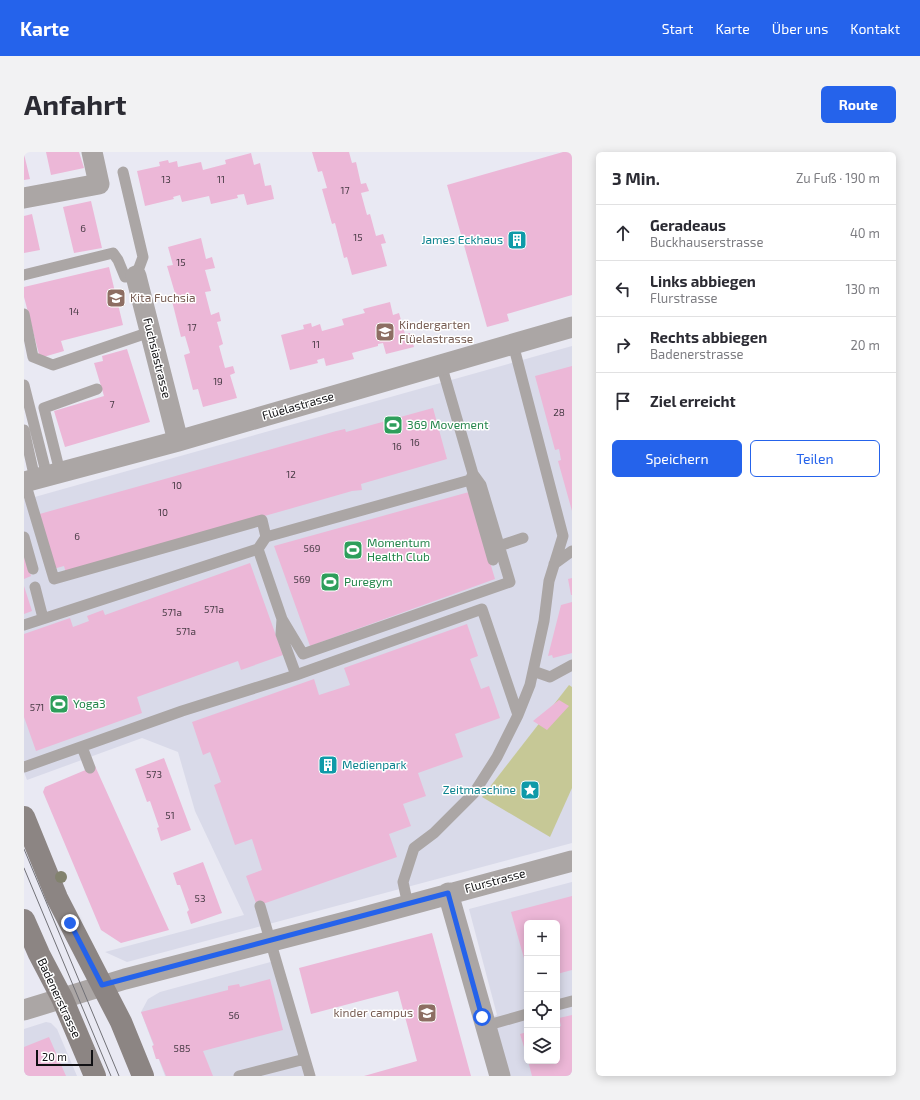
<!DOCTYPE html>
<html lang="de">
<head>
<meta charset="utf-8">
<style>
	body { margin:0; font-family:"Exo 2",sans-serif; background:#f2f2f3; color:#2b2b33 }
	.controls { position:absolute; right:12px; bottom:12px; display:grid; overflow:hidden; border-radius:6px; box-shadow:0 2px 10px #0003 }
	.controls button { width:36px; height:36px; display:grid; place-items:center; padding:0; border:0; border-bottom:1px solid #e1e1e2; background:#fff; color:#2b2b33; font:20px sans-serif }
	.scale { position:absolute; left:12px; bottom:10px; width:57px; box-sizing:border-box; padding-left:4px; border:2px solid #101013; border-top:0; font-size:11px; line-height:14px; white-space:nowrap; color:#101013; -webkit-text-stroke:3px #fff; paint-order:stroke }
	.stop { position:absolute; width:12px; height:12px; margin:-9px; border:3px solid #2563eb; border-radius:50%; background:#fff }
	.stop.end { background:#2563eb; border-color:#fff; box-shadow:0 1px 4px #0008 }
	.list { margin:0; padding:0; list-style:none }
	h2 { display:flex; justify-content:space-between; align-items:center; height:52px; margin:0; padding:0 16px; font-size:17px }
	h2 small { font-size:13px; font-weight:400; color:#7c7c81 }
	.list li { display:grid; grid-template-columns:26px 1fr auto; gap:12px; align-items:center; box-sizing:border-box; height:56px; padding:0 16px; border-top:1px solid #e1e1e2 }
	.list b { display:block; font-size:15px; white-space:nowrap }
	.list p { margin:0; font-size:13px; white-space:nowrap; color:#7c7c81 }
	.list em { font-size:13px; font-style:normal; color:#7c7c81 }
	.actions { display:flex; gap:8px; padding:12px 16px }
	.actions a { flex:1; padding:9px 0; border:1px solid #2563eb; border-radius:6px; text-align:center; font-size:14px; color:#2563eb }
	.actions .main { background:#2563eb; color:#fff }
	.icon { flex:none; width:22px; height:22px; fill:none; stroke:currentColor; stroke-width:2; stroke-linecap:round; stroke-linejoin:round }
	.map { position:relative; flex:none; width:548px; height:924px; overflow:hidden; border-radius:6px }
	header { display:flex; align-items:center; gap:24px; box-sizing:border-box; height:56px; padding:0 20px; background:#2563eb; color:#fff }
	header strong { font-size:19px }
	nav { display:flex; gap:22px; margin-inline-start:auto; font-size:14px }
	.intro { display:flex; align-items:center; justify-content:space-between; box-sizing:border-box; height:96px; padding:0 24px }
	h1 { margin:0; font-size:28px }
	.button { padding:10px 18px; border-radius:6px; background:#2563eb; color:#fff; font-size:14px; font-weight:700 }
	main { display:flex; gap:24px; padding:0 24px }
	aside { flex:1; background:#fff; border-radius:6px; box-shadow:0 2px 10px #0003 }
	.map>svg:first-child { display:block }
	.built { fill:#d9dae9; fill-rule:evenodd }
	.green { fill:#c6c896 }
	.building { fill:#ecb7d7 }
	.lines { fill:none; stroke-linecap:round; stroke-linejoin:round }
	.lane { stroke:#aba6a5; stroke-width:11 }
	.street { stroke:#aba6a5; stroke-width:21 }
	.secondary { stroke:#8c8583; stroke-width:22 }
	.tram { stroke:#717177; stroke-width:1 }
	.tree { fill:#82826e }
	.route { stroke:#2563eb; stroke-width:5 }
	.labels { text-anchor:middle; stroke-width:3; stroke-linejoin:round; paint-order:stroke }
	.number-label { font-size:10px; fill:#473a44 }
	.culture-label { font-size:12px; fill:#0d838f; stroke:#fff; text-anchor:end }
	.education-label { font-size:12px; fill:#785e54; stroke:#fff; text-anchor:start }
	.street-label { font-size:12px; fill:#101013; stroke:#fff }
	.leisure-label { font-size:12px; fill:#27864d; stroke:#fff; text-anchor:start }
</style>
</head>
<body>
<header>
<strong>Karte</strong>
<nav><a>Start</a><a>Karte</a><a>Über uns</a><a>Kontakt</a></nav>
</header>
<div class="intro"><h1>Anfahrt</h1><a class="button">Route</a></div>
<main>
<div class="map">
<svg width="548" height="924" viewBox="0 0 548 924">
	<rect width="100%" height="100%" fill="#e9e9f3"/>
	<path class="built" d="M 548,194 L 548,691 L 103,810 L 81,800 L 220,763 L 171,659 L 154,600 L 118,586 L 3,628 L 0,620 L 0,348 Z
		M 548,730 L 548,924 L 484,924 L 468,865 L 473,863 L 445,757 ZM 503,771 L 533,771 L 533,909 L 503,909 Z
		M 254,808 L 285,924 L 141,924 L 117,860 L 124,847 L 136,840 Z
		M 22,870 L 27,871 L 33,877 L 53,924 L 0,924 L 0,877 Z"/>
	<path class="green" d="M 545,533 L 548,535 L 548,636 L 526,685 L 458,645 Z"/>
	<path class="building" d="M 22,0 L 55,0 L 60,16 L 27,23 Z
		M 288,0 L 325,0 L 328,11 L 332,10 L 337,32 L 342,31 L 345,39 L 337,41 L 343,63 L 346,62 L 352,84 L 359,82 L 362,91 L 357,92 L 363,114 L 328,123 L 323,105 L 320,106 L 311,71 L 308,72 L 298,37 L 303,36 L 298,19 L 294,20 Z
		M 539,0 L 548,0 L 548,143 L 483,162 L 485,169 L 463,175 L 423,33 Z
		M 227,1 L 230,13 L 236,11 L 241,34 L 247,33 L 250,47 L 223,53 L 220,42 L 213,43 L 214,46 L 187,52 L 185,44 L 158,50 L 156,43 L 149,45 L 150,47 L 121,54 L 113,19 L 136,14 L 135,10 L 144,8 L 145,11 L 153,9 L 154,15 L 177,10 L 179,18 L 202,12 L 201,8 Z
		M 0,2 L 6,27 L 0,28 Z
		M 67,49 L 78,96 L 50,101 L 39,55 Z
		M 8,62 L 16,98 L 0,101 L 0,64 Z
		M 177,86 L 182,107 L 188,105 L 191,116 L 181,118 L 187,139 L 181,140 L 187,163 L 195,160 L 197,169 L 193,170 L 199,192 L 195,194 L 201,216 L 209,214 L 211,221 L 206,223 L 213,246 L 179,255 L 174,237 L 169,238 L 160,203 L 166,201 L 161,184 L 157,185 L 148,149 L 153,148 L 143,114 L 149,113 L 144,95 Z
		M 85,115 L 99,173 L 37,189 L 40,199 L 16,206 L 0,145 L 0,135 Z
		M 366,150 L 369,163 L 375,161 L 381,182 L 386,181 L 390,195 L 362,202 L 359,191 L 354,192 L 354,194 L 328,201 L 330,207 L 302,214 L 300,206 L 293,208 L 294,211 L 266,218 L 257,183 L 280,177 L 279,173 L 287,171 L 288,175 L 296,172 L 298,179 L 320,173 L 318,167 L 341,161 L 339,157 Z
		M 103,197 L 126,270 L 41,295 L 30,259 L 80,244 L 70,211 L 79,209 L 78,204 Z
		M 548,214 L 548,359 L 534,309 L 537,308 L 535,297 L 531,298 L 511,224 Z
		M 409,256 L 423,307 L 337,332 L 338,338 L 328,339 L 42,421 L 40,414 L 29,417 L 12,363 L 312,279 L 321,277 L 322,280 Z
		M 445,340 L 471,427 L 286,494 L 250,394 Z
		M 0,401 L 7,424 L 0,427 Z
		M 226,411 L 259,503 L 217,518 L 214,509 L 113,545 L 118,561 L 12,599 L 0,565 L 0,482 L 46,466 L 49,475 L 65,469 L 63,464 L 79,458 L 81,463 Z
		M 548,426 L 548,443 L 547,443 L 544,427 Z
		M 0,434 L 8,459 L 0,462 Z
		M 548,450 L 548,501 L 529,506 L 528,503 L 524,504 L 537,453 Z
		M 443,472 L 454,504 L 446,507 L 457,537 L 465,534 L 476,566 L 431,582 L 439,605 L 394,621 L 402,644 L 379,652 L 387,674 L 365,682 L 373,705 L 233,754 L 222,724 L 238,718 L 228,687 L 211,693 L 190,633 L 197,630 L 186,600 L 179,603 L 168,570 L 290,527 L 295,543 L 326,533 L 320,516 Z
		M 535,548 L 545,554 L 523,578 L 509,569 Z
		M 140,606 L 167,678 L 137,689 L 133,676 L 135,675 L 126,649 L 123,650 L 111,617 Z
		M 71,614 L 145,778 L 97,791 L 77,778 L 19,640 L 21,635 Z
		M 179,710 L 198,761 L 167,772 L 163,760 L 165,758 L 156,733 L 153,733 L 149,721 Z
		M 548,744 L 548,818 L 533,822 L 533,771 L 503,771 L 503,817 L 487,760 Z
		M 408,781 L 447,924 L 340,924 L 393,909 L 374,839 L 287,862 L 275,816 Z
		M 246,827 L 259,878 L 179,899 L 189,924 L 142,924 L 135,907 L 132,907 L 128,894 L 130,893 L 117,860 L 204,838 L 204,834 L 215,832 L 216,835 Z
		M 548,863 L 548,924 L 508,924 L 504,909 L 533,909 L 533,875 L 537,874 L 535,866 Z
		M 503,880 L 503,905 L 496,882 Z
		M 25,885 L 42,924 L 0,924 L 0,895 Z"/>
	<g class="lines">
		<path class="lane" d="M 0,123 L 89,101 L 94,108 L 101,125 L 112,124 L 119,105 L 99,20
			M 0,162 L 9,205 L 29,213 L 126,180
			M 0,233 L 23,324
			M 0,278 L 11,327
			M 36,320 L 20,256 L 73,237
			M 446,328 L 469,408
			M 1,330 L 30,427 L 238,368 L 242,385
			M 0,385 L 9,417
			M 475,394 L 499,386
			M 234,397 L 258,467 L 257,482 L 272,523
			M 530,412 L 548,399
			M 11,435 L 19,466
			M 258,467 L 279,502 L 486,430 L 457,333 L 449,322
			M 0,473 L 234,397 L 242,385 L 446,328 L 449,322 L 417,212
			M 509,519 L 526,525 L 548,513
			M 58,595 L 66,616
			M 0,615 L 158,559 L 272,523 L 458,457 L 494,563
			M 384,753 L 379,730 L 390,696 L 410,681 L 450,641 L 473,605 L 494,563 L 506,533 L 520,469 L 525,429 L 539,384 L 489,192
			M 236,754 L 286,924
			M 533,853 L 548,849
			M 461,874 L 503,862
			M 215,924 L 281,907"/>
		<path class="street" d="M 0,46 L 75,32 L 68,0
			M 112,124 L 154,289
			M 0,330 L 154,289 L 548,175
			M 424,741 L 476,924
			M 0,858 L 101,827 L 333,767 L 548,709"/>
		<path class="secondary" d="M 0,665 L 33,746 L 97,870 L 119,924
			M 0,768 L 15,802 L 38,846 L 71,924"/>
		<path class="tram" d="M 0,697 L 95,924
			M 0,716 L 87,924"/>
	</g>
	<circle class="tree" cx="37" cy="725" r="6"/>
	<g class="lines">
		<path class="route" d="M 46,771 L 78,833 L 424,741 L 458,865"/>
	</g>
	<defs>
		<symbol id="building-square" viewBox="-11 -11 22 22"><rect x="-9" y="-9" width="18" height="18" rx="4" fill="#0f9aa8" stroke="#fff"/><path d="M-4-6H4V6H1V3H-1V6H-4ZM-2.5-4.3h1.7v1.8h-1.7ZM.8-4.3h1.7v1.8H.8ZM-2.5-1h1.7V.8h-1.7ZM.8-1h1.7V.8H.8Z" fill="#fff"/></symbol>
		<symbol id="school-square" viewBox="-11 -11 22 22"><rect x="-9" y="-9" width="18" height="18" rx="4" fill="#8d6e63" stroke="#fff"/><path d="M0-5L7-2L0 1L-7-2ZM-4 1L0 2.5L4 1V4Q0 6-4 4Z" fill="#fff"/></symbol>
		<symbol id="stadium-square" viewBox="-11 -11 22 22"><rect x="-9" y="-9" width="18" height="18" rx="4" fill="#2e9e5b" stroke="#fff"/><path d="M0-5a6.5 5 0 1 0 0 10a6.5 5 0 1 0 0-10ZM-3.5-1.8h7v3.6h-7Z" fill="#fff"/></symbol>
		<symbol id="sight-square" viewBox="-11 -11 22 22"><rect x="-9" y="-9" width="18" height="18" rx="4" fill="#0f9aa8" stroke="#fff"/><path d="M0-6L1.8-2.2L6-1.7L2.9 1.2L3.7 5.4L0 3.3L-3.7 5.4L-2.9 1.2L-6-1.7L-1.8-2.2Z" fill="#fff"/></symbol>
	</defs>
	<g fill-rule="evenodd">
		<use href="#building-square" x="482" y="77" width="22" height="22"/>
		<use href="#school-square" x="81" y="135" width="22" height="22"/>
		<use href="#school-square" x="350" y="169" width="22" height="22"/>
		<use href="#stadium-square" x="358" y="262" width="22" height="22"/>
		<use href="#stadium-square" x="318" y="387" width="22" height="22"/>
		<use href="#stadium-square" x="295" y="419" width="22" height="22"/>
		<use href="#stadium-square" x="24" y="541" width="22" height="22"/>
		<use href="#building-square" x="293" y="602" width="22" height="22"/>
		<use href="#sight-square" x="495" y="627" width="22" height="22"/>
		<use href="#school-square" x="392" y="850" width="22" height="22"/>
	</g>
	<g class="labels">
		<g class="number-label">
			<text x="142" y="31">13</text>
			<text x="197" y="31">11</text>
			<text x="321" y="42">17</text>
			<text x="59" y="80">6</text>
			<text x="334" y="89">15</text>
			<text x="157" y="114">15</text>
			<text x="50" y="163">14</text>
			<text x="168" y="179">17</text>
			<text x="292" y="196">11</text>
			<text x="194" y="233">19</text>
			<text x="88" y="256">7</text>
			<text x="535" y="264">28</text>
			<text x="391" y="294">16</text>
			<text x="373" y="298">16</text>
			<text x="267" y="326">12</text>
			<text x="153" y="337">10</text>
			<text x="139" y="364">10</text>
			<text x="53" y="388">6</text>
			<text x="288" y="400">569</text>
			<text x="278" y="431">569</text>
			<text x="190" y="461">571a</text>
			<text x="148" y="464">571a</text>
			<text x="162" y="483">571a</text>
			<text x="13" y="559">571</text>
			<text x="130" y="626">573</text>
			<text x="146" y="667">51</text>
			<text x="176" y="750">53</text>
			<text x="210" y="867">56</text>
			<text x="158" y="900">585</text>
		</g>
		<g class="culture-label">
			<text x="479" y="92">James Eckhaus</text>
			<text x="318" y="617" text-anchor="start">Medienpark</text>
			<text x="492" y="642">Zeitmaschine</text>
		</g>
		<g class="education-label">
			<text x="106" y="150">Kita Fuchsia</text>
			<text x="375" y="177">Kindergarten<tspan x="375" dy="14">Flüelastrasse</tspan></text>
			<text x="389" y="865" text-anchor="end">kinder campus</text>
		</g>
		<g class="street-label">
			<text transform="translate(133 206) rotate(76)" y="4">Fuchsiastrasse</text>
			<text transform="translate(274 254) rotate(-16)" y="4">Flüelastrasse</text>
			<text transform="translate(471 729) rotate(-15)" y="4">Flurstrasse</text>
			<text transform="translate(35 846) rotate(65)" y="4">Badenerstrasse</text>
		</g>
		<g class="leisure-label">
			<text x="383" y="277">369 Movement</text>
			<text x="343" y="395">Momentum<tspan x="343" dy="14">Health Club</tspan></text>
			<text x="320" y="434">Puregym</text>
			<text x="49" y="556">Yoga3</text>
		</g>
	</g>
</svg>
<div class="controls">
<button>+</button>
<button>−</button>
<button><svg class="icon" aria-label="locate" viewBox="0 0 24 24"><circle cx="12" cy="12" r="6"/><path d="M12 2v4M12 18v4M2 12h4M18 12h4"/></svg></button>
<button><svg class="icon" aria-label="layers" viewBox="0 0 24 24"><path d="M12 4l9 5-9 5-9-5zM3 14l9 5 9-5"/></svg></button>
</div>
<div class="scale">20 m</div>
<div class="stop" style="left:458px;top:865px"></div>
<div class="stop end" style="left:46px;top:771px"></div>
</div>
<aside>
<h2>3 Min.<small>Zu Fuß · 190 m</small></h2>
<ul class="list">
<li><svg class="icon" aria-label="ahead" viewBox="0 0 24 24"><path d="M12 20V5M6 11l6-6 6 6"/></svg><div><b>Geradeaus</b><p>Buckhauserstrasse</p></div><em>40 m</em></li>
<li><svg class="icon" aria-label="left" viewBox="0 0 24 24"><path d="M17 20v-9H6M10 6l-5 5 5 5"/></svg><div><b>Links abbiegen</b><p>Flurstrasse</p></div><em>130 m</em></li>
<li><svg class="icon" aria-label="right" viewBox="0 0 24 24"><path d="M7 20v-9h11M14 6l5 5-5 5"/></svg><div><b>Rechts abbiegen</b><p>Badenerstrasse</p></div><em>20 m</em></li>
<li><svg class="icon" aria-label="arrive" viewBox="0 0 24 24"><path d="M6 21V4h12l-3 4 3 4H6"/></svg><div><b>Ziel erreicht</b></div></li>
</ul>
<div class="actions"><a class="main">Speichern</a><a>Teilen</a></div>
</aside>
</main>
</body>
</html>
